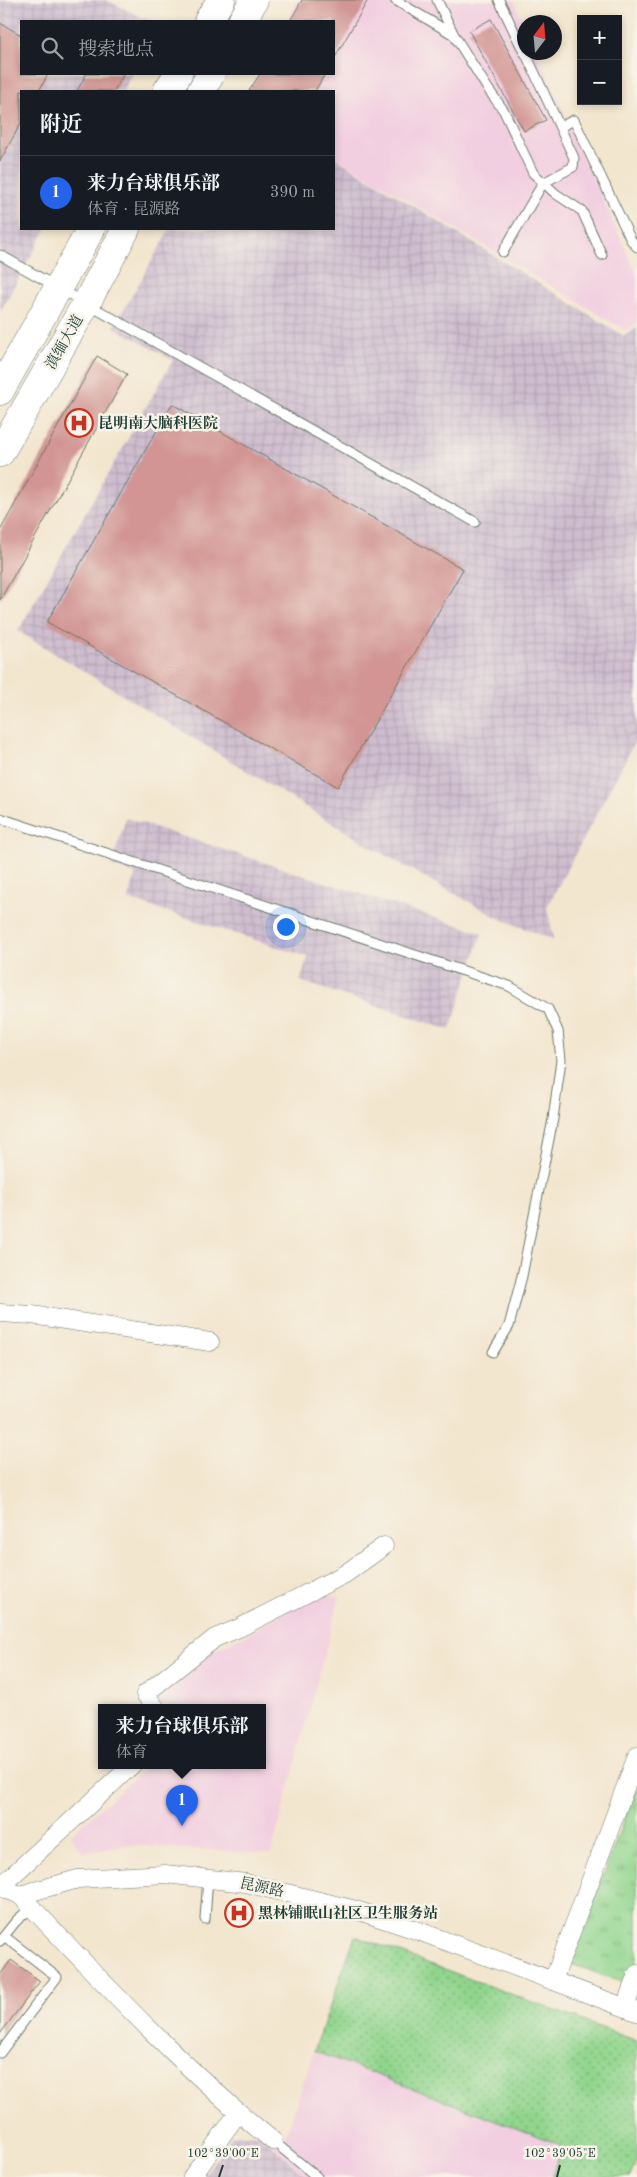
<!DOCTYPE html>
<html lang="zh">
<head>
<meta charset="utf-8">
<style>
	body { margin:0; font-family:"Old Standard TT","Noto Serif SC",serif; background:#242831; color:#f1f3f6 }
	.controls { position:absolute; right:15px; top:15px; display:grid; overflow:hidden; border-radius:0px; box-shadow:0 2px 8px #0003 }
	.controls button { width:45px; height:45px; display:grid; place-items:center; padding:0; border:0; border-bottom:1px solid #363941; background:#171b24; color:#f1f3f6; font:25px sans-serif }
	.compass { position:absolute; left:517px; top:15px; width:45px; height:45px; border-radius:50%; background:#171b24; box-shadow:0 2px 8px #0003; rotate:16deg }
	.you { position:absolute; left:285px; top:926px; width:18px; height:18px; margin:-12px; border:4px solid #fff; border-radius:50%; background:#1a73e8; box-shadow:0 0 0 8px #1a73e833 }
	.badge { display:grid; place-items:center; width:32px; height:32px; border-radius:50%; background:#2563eb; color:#fff; font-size:16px; font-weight:700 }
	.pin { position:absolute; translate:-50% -41px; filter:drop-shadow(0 1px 2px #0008) }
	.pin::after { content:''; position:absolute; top:26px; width:18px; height:15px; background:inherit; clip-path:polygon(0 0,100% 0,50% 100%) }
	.popup { position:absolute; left:98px; top:1704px; width:168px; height:65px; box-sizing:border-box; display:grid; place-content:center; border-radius:0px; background:#171b24; filter:drop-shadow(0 1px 4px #0005); font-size:16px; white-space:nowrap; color:#9ea1a6 }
	.popup b { font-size:19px; color:#f1f3f6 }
	.popup::after { content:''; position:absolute; left:50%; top:100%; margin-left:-10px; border:10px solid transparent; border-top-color:#171b24 }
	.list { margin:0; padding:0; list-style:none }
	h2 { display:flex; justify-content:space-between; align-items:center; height:65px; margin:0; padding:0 20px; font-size:21px }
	h2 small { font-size:16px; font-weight:400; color:#9ea1a6 }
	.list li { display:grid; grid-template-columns:32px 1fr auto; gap:15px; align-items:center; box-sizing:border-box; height:75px; padding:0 20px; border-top:1px solid #363941 }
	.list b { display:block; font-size:19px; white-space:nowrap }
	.list p { margin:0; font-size:16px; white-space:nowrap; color:#9ea1a6 }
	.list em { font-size:16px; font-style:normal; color:#9ea1a6 }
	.icon { flex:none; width:28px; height:28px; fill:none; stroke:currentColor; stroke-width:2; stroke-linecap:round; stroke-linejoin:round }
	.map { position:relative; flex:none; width:637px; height:2177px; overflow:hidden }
	.search { position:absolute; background:#171b24; box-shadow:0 2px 8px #0003; left:20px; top:20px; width:315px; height:55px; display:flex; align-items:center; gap:12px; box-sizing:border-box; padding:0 18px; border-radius:0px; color:#9ea1a6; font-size:19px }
	.panel { position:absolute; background:#171b24; box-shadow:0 2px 8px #0003; left:20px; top:90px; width:315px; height:140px; border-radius:0px }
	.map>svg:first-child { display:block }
	.built { fill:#f2cfe0 }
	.industrial { fill:url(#industrial-grid) }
	.grass { fill:url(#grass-dots); stroke:#588960 }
	.park { fill:url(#park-tufts); stroke:#588960 }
	.building { fill:#d29593 }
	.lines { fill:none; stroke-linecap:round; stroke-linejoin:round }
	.service-casing { stroke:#69786a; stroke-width:11 }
	.minor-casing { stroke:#69786a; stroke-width:19 }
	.primary-casing { stroke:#69786a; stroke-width:29 }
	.service { stroke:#fff; stroke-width:9 }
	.minor { stroke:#fff; stroke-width:18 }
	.primary { stroke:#fff; stroke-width:28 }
	.ticks { fill:none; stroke:#1f3d34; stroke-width:2 }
	.labels { text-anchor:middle; stroke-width:5; stroke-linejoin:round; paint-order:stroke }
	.street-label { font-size:15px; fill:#1f3d34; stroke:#f7f3e8 }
	.poi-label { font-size:15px; font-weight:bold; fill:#1f3d34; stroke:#f7f3e8; text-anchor:start }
	.ticks-label { font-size:12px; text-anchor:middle; fill:#1f3d34; stroke:#f7f3e8; stroke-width:5; stroke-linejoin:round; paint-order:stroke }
</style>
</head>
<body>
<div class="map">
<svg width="637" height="2177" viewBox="0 0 637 2177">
	<defs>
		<pattern id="industrial-grid" width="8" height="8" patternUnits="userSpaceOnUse" patternTransform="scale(1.25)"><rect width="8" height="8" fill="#cfbdcf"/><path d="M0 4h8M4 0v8" fill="none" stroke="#b1a3b2"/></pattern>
		<pattern id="grass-dots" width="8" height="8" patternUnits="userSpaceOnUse" patternTransform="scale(1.25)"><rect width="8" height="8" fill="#91d58d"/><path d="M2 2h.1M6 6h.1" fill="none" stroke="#76ae74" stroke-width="1.8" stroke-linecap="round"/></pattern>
		<pattern id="park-tufts" width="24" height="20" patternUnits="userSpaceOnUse" patternTransform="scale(1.25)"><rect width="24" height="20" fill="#91d58d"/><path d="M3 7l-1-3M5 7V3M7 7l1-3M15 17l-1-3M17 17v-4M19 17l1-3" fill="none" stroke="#76ae74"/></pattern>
	</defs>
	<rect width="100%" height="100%" fill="#f7f3e8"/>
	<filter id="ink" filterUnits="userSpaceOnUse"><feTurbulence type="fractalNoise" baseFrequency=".02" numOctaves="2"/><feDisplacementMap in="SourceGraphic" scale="10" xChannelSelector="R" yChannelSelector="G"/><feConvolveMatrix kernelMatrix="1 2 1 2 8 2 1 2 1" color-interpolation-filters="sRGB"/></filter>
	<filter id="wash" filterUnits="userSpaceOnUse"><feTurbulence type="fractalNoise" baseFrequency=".0096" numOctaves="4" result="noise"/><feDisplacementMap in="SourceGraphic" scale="20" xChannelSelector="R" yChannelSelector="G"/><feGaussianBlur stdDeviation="1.12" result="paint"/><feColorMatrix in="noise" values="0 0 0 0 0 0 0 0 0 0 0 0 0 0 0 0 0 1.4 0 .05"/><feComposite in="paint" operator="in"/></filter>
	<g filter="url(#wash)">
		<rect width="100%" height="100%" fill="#f3e6cf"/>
		<path class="built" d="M 299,0 L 514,0 L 524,24 L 524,52 L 537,53 L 637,275 L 637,323 L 625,330 L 334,156 L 334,91 L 248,91 L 258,74 L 334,74 L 334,21 L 287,21 Z
			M 313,1593 L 340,1596 L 271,1854 L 128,1845 L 83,1853 L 70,1835 L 149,1765 L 262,1765 L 262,1707 L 165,1707 L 158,1699 L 213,1651 L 248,1634 Z
			M 355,1936 L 637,2041 L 637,2159 L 630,2177 L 307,2177 L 271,2144 L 278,2134 L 284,2138 Z"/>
		<path class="industrial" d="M 0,0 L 106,0 L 150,21 L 21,21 L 21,74 L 132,74 L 123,91 L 21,91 L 21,229 L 46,229 L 0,312 Z
			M 334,157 L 624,336 L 637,328 L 637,738 L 547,907 L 554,940 L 498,918 L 376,850 L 18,631 L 173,360 L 114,327 L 170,229 L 334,229 Z
			M 126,818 L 482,933 L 450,1030 L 300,981 L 308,957 L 128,899 L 136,874 L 111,866 Z
			M 259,2134 L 307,2177 L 203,2177 L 232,2136 Z"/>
		<path class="grass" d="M 355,1936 L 637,2041 L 637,2159 L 630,2177 L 552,2177 L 561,2145 L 314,2051 Z"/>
		<path class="park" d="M 637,1784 L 637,1958 L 627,1984 L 571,1964 Z"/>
		<g id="blocks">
			<path class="building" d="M 302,0 L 368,0 L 334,59 L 334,21 L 290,21 Z
				M 491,19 L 546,120 L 524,131 L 469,31 Z
				M 0,23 L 21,35 L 21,74 L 48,74 L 39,91 L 21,91 L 21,123 L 0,161 Z
				M 86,74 L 124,74 L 114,91 L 77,91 Z
				M 260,74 L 325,74 L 315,91 L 249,91 Z
				M 97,356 L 127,374 L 0,600 L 0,531 Z
				M 172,404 L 463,569 L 338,787 L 47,622 Z
				M 11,1960 L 40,1981 L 0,2034 L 0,1975 Z"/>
		</g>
	</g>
	<g filter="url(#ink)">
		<use href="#blocks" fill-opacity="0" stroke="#69786a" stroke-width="1"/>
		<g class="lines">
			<defs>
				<path id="service" d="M 395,0 L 454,35 L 488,89 L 504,111 L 533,173 L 556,194 L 582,211 L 602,255
					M 437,0 L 454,35
					M 499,0 L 524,52
					M 560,127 L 574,120 L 631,240 L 637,247
					M 503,252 L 543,183 L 573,167 L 574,158 L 525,52
					M 0,255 L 475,522
					M 0,818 L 509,986 L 548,1009 L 558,1031 L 561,1060 L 553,1119 L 522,1276 L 509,1326 L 493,1352
					M 205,1919 L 208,1878
					M 0,1941 L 16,1921 L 32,1907
					M 0,2053 L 57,1977 L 4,1936
					M 273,2141 L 317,2177"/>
				<path id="minor" d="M 0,1313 L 32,1315 L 210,1342
					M 155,1707 L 145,1694 L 215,1638 L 239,1628 L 345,1574 L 384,1546
					M 0,1887 L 20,1895 C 101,1980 181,2067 273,2141
					M 0,1887 L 132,1765
					M 20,1895 L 78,1879 L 165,1874 L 246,1883 L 356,1910 L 413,1929 L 637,2012
					M 553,1981 L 637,1756
					M 625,2007 L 637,1974
					M 192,2177 L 238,2113"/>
				<path id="primary" d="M 208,21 L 221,0
					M 242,21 L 254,0
					M 167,91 L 178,74
					M 201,91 L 211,74
					M 0,391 L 91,229
					M 0,453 L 87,302 L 126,229"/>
			</defs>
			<use href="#service" class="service-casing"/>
			<use href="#minor" class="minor-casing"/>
			<use href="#primary" class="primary-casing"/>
			<use href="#service" class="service"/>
			<use href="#minor" class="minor"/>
			<use href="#primary" class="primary"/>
		</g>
	</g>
	<path class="ticks" d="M 219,2177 L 223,2165M 557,2177 L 560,2165"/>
	<defs>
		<symbol id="hospital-ring" viewBox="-11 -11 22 22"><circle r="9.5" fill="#f7f3e8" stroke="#c8321e" stroke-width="1.5"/><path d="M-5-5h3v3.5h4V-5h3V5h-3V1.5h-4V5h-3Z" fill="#c8321e"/></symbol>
	</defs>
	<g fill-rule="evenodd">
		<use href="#hospital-ring" x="63" y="407" width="32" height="32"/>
		<use href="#hospital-ring" x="223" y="1897" width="32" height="32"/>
	</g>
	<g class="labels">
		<g class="street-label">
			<text transform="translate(64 342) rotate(-60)" y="5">滇缅大道</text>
			<text transform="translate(262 1887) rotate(12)" y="5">昆源路</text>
		</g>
		<g class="poi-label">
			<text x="98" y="428">昆明南大脑科医院</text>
			<text x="258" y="1918">黑林铺眠山社区卫生服务站</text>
		</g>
	</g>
	<g class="ticks-label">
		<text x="223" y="2157">102°39'00"E</text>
		<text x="560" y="2157">102°39'05"E</text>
	</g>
</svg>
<div class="controls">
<button>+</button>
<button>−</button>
</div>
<svg class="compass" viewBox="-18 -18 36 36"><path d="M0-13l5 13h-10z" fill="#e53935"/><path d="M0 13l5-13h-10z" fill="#9ea1a6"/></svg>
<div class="you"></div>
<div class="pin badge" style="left:182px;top:1826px">1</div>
<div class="popup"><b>来力台球俱乐部</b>体育</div>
<div class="search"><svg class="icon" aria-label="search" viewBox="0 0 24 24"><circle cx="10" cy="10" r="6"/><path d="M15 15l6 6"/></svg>搜索地点</div>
<section class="panel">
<h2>附近<small></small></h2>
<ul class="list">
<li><span class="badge">1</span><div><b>来力台球俱乐部</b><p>体育 · 昆源路</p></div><em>390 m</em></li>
</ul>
</section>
</div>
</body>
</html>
